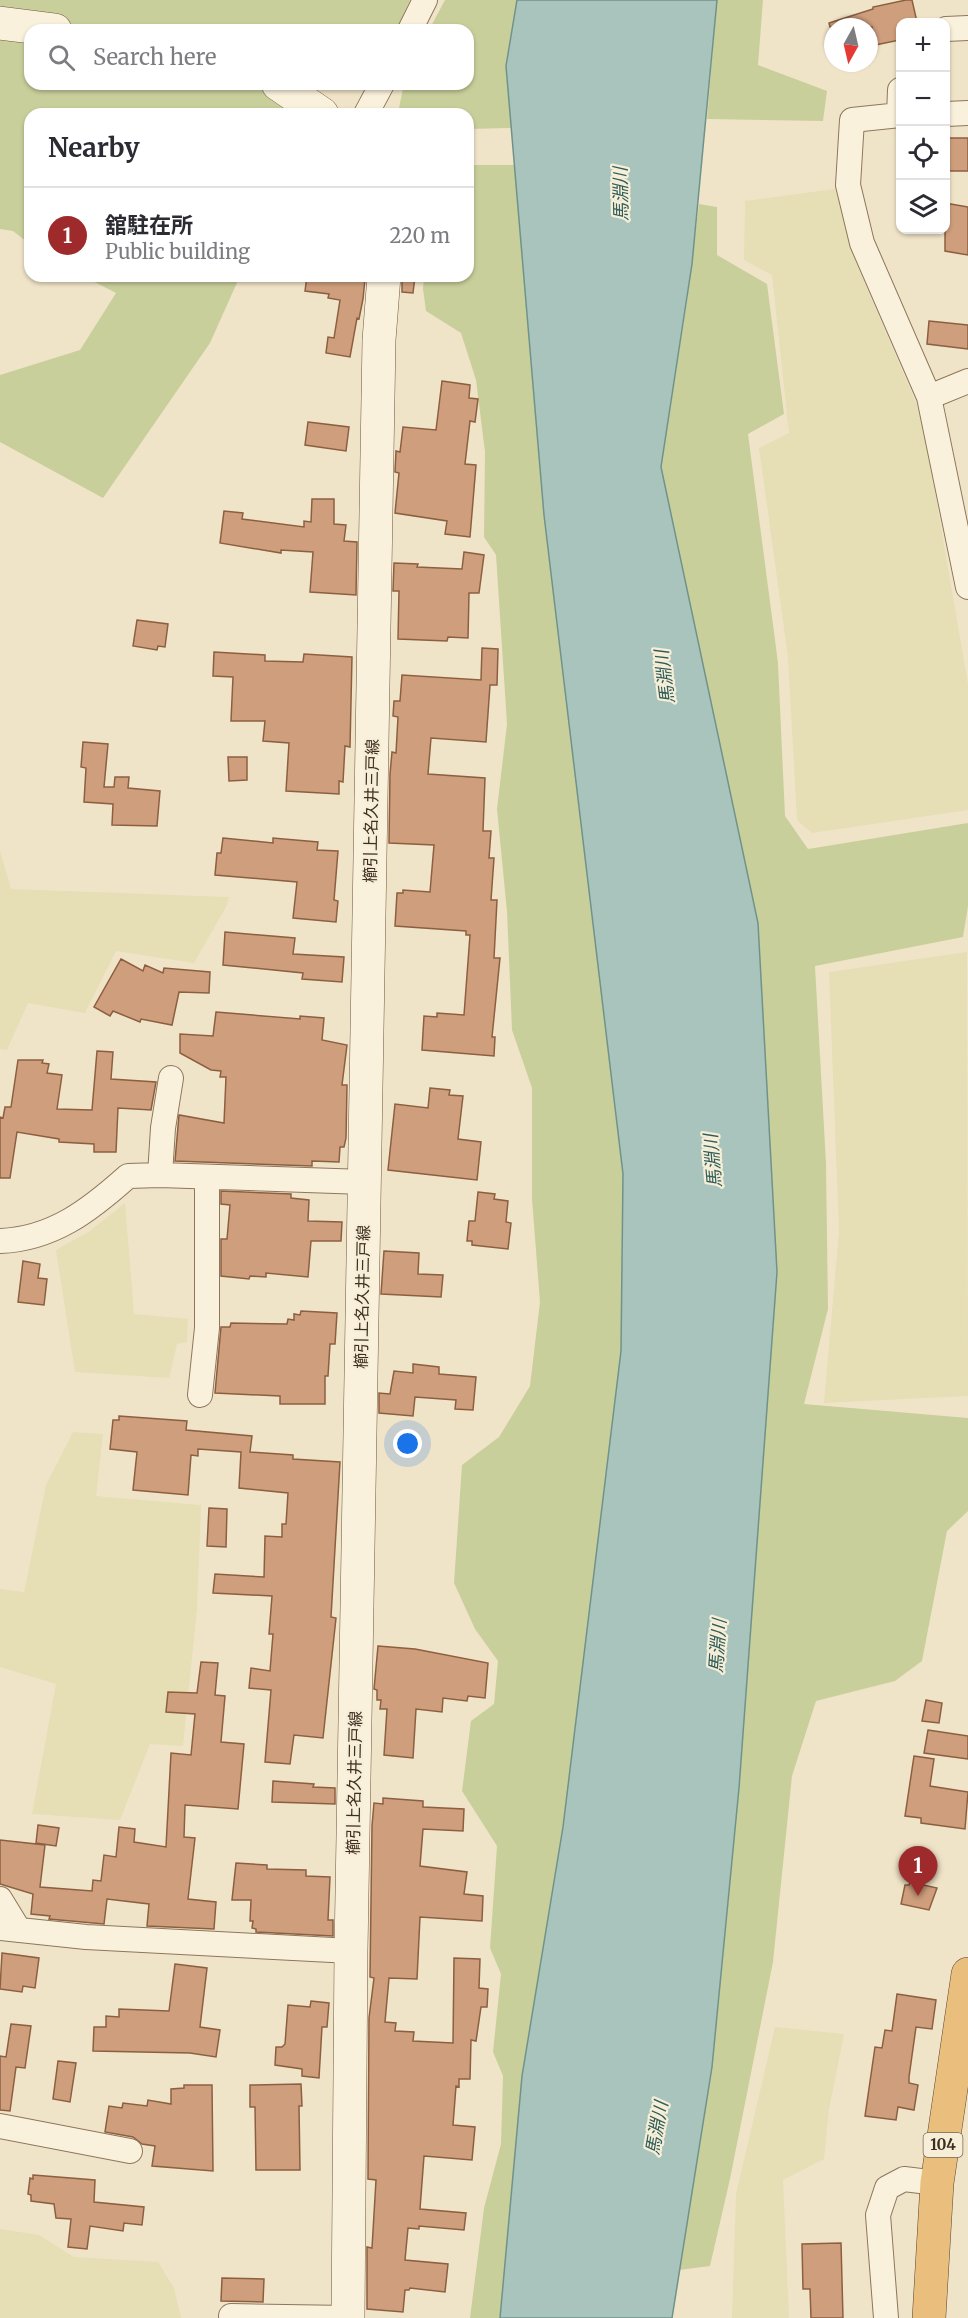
<!DOCTYPE html>
<html lang="en">
<head>
<meta charset="utf-8">
<style>
	body { margin:0; font-family:Merriweather,"Noto Sans JP",serif; background:#f2f2f3; color:#2b2b33 }
	.controls { position:absolute; right:18px; top:18px; display:grid; overflow:hidden; border-radius:12px; box-shadow:0 2px 4px #0004 }
	.controls button { width:54px; height:54px; display:grid; place-items:center; padding:0; border:0; border-bottom:2px solid #e1e1e2; background:#fff; color:#2b2b33; font:30px sans-serif }
	.compass { position:absolute; left:824px; top:18px; width:54px; height:54px; border-radius:50%; background:#fff; box-shadow:0 2px 4px #0004; rotate:188deg }
	.you { position:absolute; left:408px; top:1444px; width:21px; height:21px; margin:-15px; border:4px solid #fff; border-radius:50%; background:#1a73e8; box-shadow:0 0 0 9px #1a73e833 }
	.badge { display:grid; place-items:center; width:39px; height:39px; border-radius:50%; background:#9e2a2b; color:#fff; font-size:20px; font-weight:700 }
	.pin { position:absolute; translate:-50% -50px; filter:drop-shadow(0 2px 3px #0008) }
	.pin::after { content:''; position:absolute; top:32px; width:21px; height:18px; background:inherit; clip-path:polygon(0 0,100% 0,50% 100%) }
	.list { margin:0; padding:0; list-style:none }
	h2 { display:flex; justify-content:space-between; align-items:center; height:78px; margin:0; padding:0 24px; font-size:26px }
	h2 small { font-size:20px; font-weight:400; color:#7c7c81 }
	.list li { display:grid; grid-template-columns:39px 1fr auto; gap:18px; align-items:center; box-sizing:border-box; height:96px; padding:0 24px; border-top:2px solid #e1e1e2 }
	.list b { display:block; font-size:22px; white-space:nowrap }
	.list p { margin:0; font-size:20px; white-space:nowrap; color:#7c7c81 }
	.list em { font-size:20px; font-style:normal; color:#7c7c81 }
	.icon { flex:none; width:33px; height:33px; fill:none; stroke:currentColor; stroke-width:2; stroke-linecap:round; stroke-linejoin:round }
	.map { position:relative; flex:none; width:968px; height:2318px; overflow:hidden }
	.search { position:absolute; background:#fff; box-shadow:0 2px 4px #0004; left:24px; top:24px; width:450px; height:66px; display:flex; align-items:center; gap:15px; box-sizing:border-box; padding:0 21px; border-radius:18px; color:#7c7c81; font-size:22px }
	.panel { position:absolute; background:#fff; box-shadow:0 2px 4px #0004; left:24px; top:108px; width:450px; height:174px; border-radius:18px }
	.map>svg:first-child { display:block }
	.farmland { fill:#e6deb5 }
	.green { fill:#c9cf9b }
	.water { fill:#a9c4bc; stroke:#6f938a; stroke-width:1.5 }
	.building { fill:#cf9f7d; stroke:#8d5f41; stroke-width:1.5 }
	.lines { fill:none; stroke-linecap:round; stroke-linejoin:round }
	.minor-casing { stroke:#8d765c; stroke-width:26 }
	.secondary-casing { stroke:#6f573f; stroke-width:34 }
	.trunk-casing { stroke:#5b4430; stroke-width:34 }
	.minor { stroke:#faf1dc; stroke-width:24 }
	.secondary { stroke:#faf1dc; stroke-width:33 }
	.trunk { stroke:#eabe7c; stroke-width:33 }
	.labels { text-anchor:middle; stroke-width:4.5; stroke-linejoin:round; paint-order:stroke }
	.shield { fill:#f7eed8; stroke:#756857; stroke-width:1.5 }
	.shield-label { font-size:15px; font-weight:bold; fill:#3d2e20 }
	.street-label { font-size:16px; fill:#3d2e20; stroke:#f7eed8 }
	.water-label { font-size:18px; font-style:italic; fill:#2f5d5a; stroke:#f7eed8 }
</style>
</head>
<body>
<div class="map">
<svg width="968" height="2318" viewBox="0 0 968 2318">
	<rect width="100%" height="100%" fill="#f0e4c8"/>
	<path class="farmland" d="M 835,189 L 857,265 L 922,417 L 968,684 L 968,810 L 812,833 L 797,820 L 788,657 L 759,448 L 789,433 L 772,275 L 744,260 L 745,201 Z
		M 0,851 L 11,889 L 229,897 L 227,905 L 194,963 L 116,951 L 85,1013 L 28,1003 L 7,1050 L 0,1049 Z
		M 967,952 L 968,1396 L 824,1403 L 839,1231 L 829,972 Z
		M 125,1203 L 134,1314 L 188,1319 L 187,1342 L 177,1344 L 169,1378 L 75,1372 L 56,1250 L 90,1231 Z
		M 73,1432 L 103,1434 L 96,1496 L 201,1505 L 197,1609 L 183,1746 L 150,1744 L 120,1820 L 32,1814 L 56,1684 L 0,1667 L 0,1589 L 24,1592 L 46,1485 Z
		M 775,2027 L 844,2034 L 829,2109 L 824,2159 L 783,2180 L 789,2318 L 732,2318 L 736,2194 Z
		M 0,2229 L 39,2235 L 74,2257 L 158,2262 L 174,2288 L 181,2318 L 0,2318 Z"/>
	<path class="green" d="M 0,0 L 410,0 L 396,30 L 30,30 L 30,84 L 292,84 L 291,114 L 30,114 L 30,244 L 13,231 L 0,229 Z
		M 445,0 L 517,0 L 506,65 L 512,128 L 468,129 L 468,114 L 447,114 L 447,109 L 399,108 L 404,84 L 468,84 L 468,30 L 429,30 Z
		M 717,0 L 763,0 L 758,65 L 827,91 L 823,121 L 707,119 Z
		M 468,165 L 515,165 L 544,515 L 623,1174 L 621,1351 L 563,1827 L 522,2076 L 500,2318 L 470,2318 L 484,2208 L 501,2144 L 503,2076 L 493,2052 L 501,1974 L 490,1948 L 497,1846 L 462,1791 L 471,1721 L 494,1704 L 498,1661 L 475,1629 L 454,1583 L 462,1465 L 499,1437 L 530,1386 L 540,1302 L 532,1199 L 532,1088 L 512,1030 L 507,912 L 497,809 L 507,724 L 496,555 L 484,537 L 485,452 L 476,380 L 461,333 L 426,311 L 423,289 L 424,276 L 468,276 Z
		M 699,204 L 717,207 L 717,255 L 767,284 L 784,414 L 748,434 L 778,663 L 785,816 L 808,849 L 968,823 L 968,906 L 963,937 L 815,966 L 826,1163 L 828,1309 L 804,1404 L 968,1418 L 968,1511 L 947,1531 L 922,1661 L 895,1681 L 816,1701 L 792,1776 L 773,1962 L 730,2179 L 710,2266 L 679,2270 L 712,2067 L 739,1788 L 777,1272 L 758,923 L 661,467 L 687,301 Z
		M 83,276 L 240,276 L 210,343 L 103,498 L 0,442 L 0,375 L 80,350 L 116,293 Z"/>
	<path class="water" d="M 517,0 L 717,0 L 692,264 L 661,467 L 758,923 L 777,1272 L 739,1788 L 712,2067 L 672,2318 L 500,2318 L 522,2076 L 563,1827 L 621,1351 L 623,1174 L 544,515 L 506,66 Z"/>
	<path class="building" d="M 906,0 L 912,0 L 917,22 L 900,22 L 900,40 L 875,45 L 872,27 L 830,27 L 829,23 L 873,9 L 873,7 Z
		M 945,138 L 968,138 L 968,171 L 945,171 Z
		M 945,203 L 968,207 L 968,255 L 945,251 Z
		M 307,276 L 343,276 L 365,279 L 363,299 L 359,319 L 357,318 L 350,357 L 326,353 L 328,337 L 334,338 L 340,300 L 328,298 L 329,294 L 305,291 Z
		M 402,276 L 415,276 L 413,293 L 402,292 Z
		M 929,321 L 968,325 L 968,349 L 927,344 Z
		M 442,381 L 470,385 L 469,398 L 478,399 L 475,422 L 470,421 L 465,464 L 476,465 L 470,537 L 445,534 L 447,521 L 395,513 L 399,473 L 395,472 L 396,451 L 400,452 L 403,427 L 436,430 Z
		M 308,422 L 349,427 L 346,451 L 305,445 Z
		M 312,499 L 334,499 L 334,524 L 346,525 L 344,541 L 357,542 L 356,595 L 310,592 L 313,552 L 281,550 L 281,553 L 220,543 L 224,511 L 243,513 L 242,519 L 304,527 L 304,521 L 311,522 Z
		M 464,552 L 484,555 L 479,593 L 469,593 L 468,638 L 448,637 L 447,641 L 398,639 L 399,591 L 393,591 L 394,563 L 418,564 L 417,567 L 462,569 Z
		M 137,620 L 168,624 L 165,647 L 158,646 L 157,650 L 133,646 Z
		M 482,648 L 498,649 L 497,685 L 490,685 L 486,742 L 431,738 L 428,774 L 485,778 L 483,831 L 491,831 L 489,858 L 494,858 L 491,900 L 497,900 L 494,958 L 500,958 L 492,1037 L 495,1037 L 494,1056 L 422,1050 L 424,1016 L 437,1017 L 437,1013 L 464,1015 L 470,935 L 466,935 L 466,931 L 395,926 L 397,893 L 403,893 L 403,890 L 430,892 L 434,845 L 389,843 L 390,774 L 392,752 L 396,753 L 398,717 L 393,716 L 394,701 L 400,701 L 402,675 L 481,680 Z
		M 214,652 L 265,655 L 265,661 L 303,662 L 304,654 L 352,657 L 350,747 L 345,746 L 343,782 L 339,781 L 339,794 L 286,791 L 289,743 L 263,741 L 265,721 L 231,721 L 233,677 L 213,676 Z
		M 83,742 L 108,744 L 104,787 L 114,787 L 115,777 L 129,777 L 128,788 L 160,791 L 157,826 L 112,825 L 113,804 L 84,802 L 86,768 L 81,767 Z
		M 228,757 L 247,757 L 247,780 L 229,781 Z
		M 223,838 L 273,843 L 273,838 L 318,842 L 317,850 L 338,851 L 334,900 L 338,901 L 336,922 L 293,918 L 297,882 L 215,875 L 217,853 L 221,853 Z
		M 225,932 L 295,938 L 293,954 L 344,957 L 342,982 L 302,979 L 303,973 L 223,965 Z
		M 121,959 L 143,971 L 145,965 L 163,973 L 164,968 L 210,972 L 209,993 L 179,992 L 172,1025 L 141,1019 L 140,1022 L 113,1011 L 110,1016 L 94,1007 Z
		M 216,1012 L 300,1019 L 300,1016 L 324,1018 L 322,1040 L 347,1045 L 342,1085 L 347,1085 L 346,1138 L 344,1147 L 340,1147 L 339,1162 L 312,1161 L 312,1166 L 175,1161 L 179,1115 L 224,1123 L 226,1077 L 220,1077 L 221,1071 L 211,1070 L 180,1053 L 180,1034 L 213,1036 Z
		M 97,1051 L 113,1052 L 111,1079 L 156,1082 L 151,1110 L 118,1108 L 116,1152 L 94,1152 L 94,1144 L 59,1142 L 59,1139 L 17,1132 L 10,1178 L 0,1178 L 0,1117 L 3,1118 L 5,1107 L 11,1107 L 18,1060 L 43,1060 L 42,1063 L 49,1064 L 47,1073 L 62,1075 L 57,1109 L 92,1110 Z
		M 430,1088 L 450,1090 L 449,1095 L 463,1096 L 458,1139 L 481,1142 L 477,1180 L 388,1170 L 395,1104 L 428,1108 Z
		M 221,1191 L 291,1194 L 291,1198 L 309,1200 L 308,1221 L 342,1222 L 341,1241 L 311,1241 L 308,1277 L 266,1273 L 266,1277 L 250,1276 L 249,1279 L 221,1276 L 221,1239 L 227,1239 L 230,1205 L 221,1204 Z
		M 478,1192 L 495,1194 L 494,1199 L 508,1201 L 506,1222 L 511,1223 L 508,1249 L 472,1245 L 472,1241 L 467,1241 L 469,1221 L 475,1221 Z
		M 384,1251 L 419,1253 L 418,1274 L 443,1275 L 441,1297 L 381,1294 Z
		M 23,1261 L 40,1264 L 38,1278 L 47,1279 L 44,1305 L 18,1302 Z
		M 301,1311 L 337,1313 L 335,1344 L 330,1344 L 328,1376 L 325,1376 L 325,1404 L 280,1404 L 280,1396 L 215,1393 L 221,1327 L 230,1327 L 231,1323 L 287,1324 L 288,1319 L 294,1320 L 294,1314 L 300,1315 Z
		M 413,1364 L 439,1367 L 439,1374 L 476,1377 L 473,1410 L 455,1409 L 456,1400 L 415,1397 L 413,1416 L 379,1413 L 379,1393 L 390,1394 L 394,1371 L 413,1373 Z
		M 119,1416 L 187,1421 L 186,1430 L 252,1436 L 250,1452 L 293,1455 L 293,1459 L 340,1462 L 331,1617 L 336,1618 L 323,1738 L 294,1735 L 290,1764 L 265,1762 L 271,1690 L 249,1688 L 251,1668 L 270,1671 L 273,1634 L 269,1634 L 272,1596 L 213,1593 L 215,1574 L 264,1577 L 265,1536 L 282,1537 L 282,1524 L 286,1524 L 288,1493 L 239,1488 L 241,1452 L 198,1449 L 198,1456 L 191,1455 L 188,1495 L 133,1490 L 137,1452 L 110,1449 L 113,1420 L 119,1420 Z
		M 209,1508 L 227,1509 L 226,1547 L 207,1546 Z
		M 378,1646 L 415,1649 L 488,1663 L 485,1698 L 468,1696 L 467,1701 L 443,1698 L 442,1712 L 416,1709 L 413,1758 L 384,1755 L 387,1709 L 380,1709 L 381,1700 L 377,1700 L 377,1690 L 374,1689 Z
		M 201,1662 L 218,1663 L 215,1695 L 225,1696 L 221,1742 L 244,1744 L 238,1809 L 185,1805 L 184,1837 L 195,1838 L 188,1899 L 216,1902 L 214,1929 L 147,1926 L 149,1904 L 107,1899 L 104,1924 L 49,1919 L 50,1916 L 31,1914 L 33,1894 L 0,1884 L 0,1840 L 45,1845 L 40,1887 L 92,1891 L 93,1880 L 101,1881 L 104,1855 L 116,1857 L 119,1827 L 135,1829 L 134,1842 L 166,1847 L 171,1753 L 191,1755 L 195,1714 L 166,1712 L 168,1692 L 197,1693 Z
		M 926,1700 L 942,1703 L 939,1723 L 922,1721 Z
		M 928,1730 L 968,1736 L 968,1759 L 924,1753 Z
		M 914,1756 L 934,1759 L 930,1786 L 968,1792 L 965,1829 L 921,1823 L 921,1818 L 905,1816 Z
		M 273,1781 L 314,1784 L 313,1787 L 335,1788 L 335,1804 L 272,1802 Z
		M 383,1798 L 423,1801 L 423,1807 L 464,1809 L 463,1831 L 423,1829 L 420,1866 L 467,1872 L 464,1894 L 483,1896 L 482,1921 L 420,1917 L 417,1979 L 389,1978 L 385,2022 L 396,2023 L 395,2031 L 414,2032 L 413,2041 L 453,2043 L 454,1958 L 480,1959 L 479,1988 L 488,1989 L 487,2007 L 481,2007 L 476,2041 L 471,2040 L 470,2079 L 459,2079 L 459,2087 L 456,2086 L 453,2125 L 475,2127 L 472,2160 L 424,2156 L 420,2209 L 466,2213 L 464,2230 L 419,2226 L 419,2229 L 408,2228 L 405,2260 L 448,2264 L 445,2292 L 410,2288 L 409,2290 L 405,2290 L 403,2312 L 367,2309 L 367,2247 L 372,2248 L 376,2180 L 368,2179 L 369,2018 L 374,1978 L 370,1977 L 372,1826 L 374,1803 L 383,1804 Z
		M 38,1825 L 59,1828 L 56,1846 L 36,1843 Z
		M 236,1863 L 267,1865 L 267,1869 L 306,1870 L 306,1876 L 330,1877 L 328,1920 L 333,1920 L 333,1936 L 256,1932 L 256,1929 L 252,1928 L 253,1921 L 250,1921 L 251,1900 L 232,1900 Z
		M 910,1882 L 937,1888 L 929,1910 L 901,1904 L 905,1885 L 909,1885 Z
		M 2,1953 L 39,1958 L 35,1988 L 23,1986 L 22,1992 L 0,1989 Z
		M 175,1964 L 207,1968 L 200,2027 L 220,2030 L 216,2057 L 190,2053 L 93,2051 L 94,2027 L 106,2027 L 106,2016 L 119,2017 L 119,2009 L 169,2011 Z
		M 897,1994 L 936,2000 L 932,2029 L 916,2027 L 909,2077 L 909,2083 L 918,2085 L 914,2110 L 898,2107 L 896,2120 L 865,2116 L 875,2047 L 882,2048 L 885,2030 L 892,2031 Z
		M 311,2001 L 329,2003 L 327,2027 L 322,2027 L 319,2078 L 302,2076 L 302,2069 L 275,2065 L 276,2047 L 282,2047 L 285,2044 L 288,2005 L 310,2007 Z
		M 11,2024 L 31,2026 L 25,2068 L 16,2067 L 10,2111 L 0,2110 L 0,2056 L 6,2057 Z
		M 58,2061 L 76,2063 L 70,2102 L 53,2099 Z
		M 301,2084 L 302,2106 L 299,2106 L 300,2170 L 256,2170 L 255,2107 L 250,2107 L 250,2085 Z
		M 184,2085 L 212,2085 L 213,2171 L 152,2166 L 155,2146 L 142,2144 L 133,2137 L 105,2132 L 109,2106 L 122,2108 L 123,2103 L 147,2106 L 148,2100 L 171,2104 L 171,2089 L 184,2088 Z
		M 33,2175 L 95,2180 L 94,2202 L 144,2207 L 142,2225 L 124,2223 L 123,2231 L 90,2226 L 87,2249 L 68,2247 L 71,2219 L 56,2218 L 54,2204 L 31,2201 L 31,2195 L 28,2194 L 30,2178 L 33,2179 Z
		M 841,2243 L 843,2318 L 811,2318 L 810,2289 L 803,2289 L 802,2244 Z
		M 222,2278 L 264,2279 L 263,2302 L 221,2301 Z"/>
	<g class="lines">
		<defs>
			<path id="minor" d="M 946,29 L 968,28
				M 410,30 L 425,0
				M 366,114 L 382,84
				M 946,114 L 968,113
				M 899,115 L 900,90
				M 900,115 L 852,120 L 848,185 L 862,243 L 929,397 L 968,587
				M 929,397 L 968,381
				M 160,1175 L 163,1128 L 171,1078
				M 0,1241 C 53,1239 90,1210 128,1176 L 160,1175 L 365,1182
				M 200,1395 L 207,1328 L 207,1177
				M 0,1899 L 19,1930
				M 0,1928 L 86,1937 L 351,1951
				M 0,2126 L 130,2151
				M 231,2316 L 348,2318
				M 886,2318 L 878,2215 L 887,2188 L 904,2179 L 937,2183"/>
			<path id="secondary" d="M 0,23 L 55,30
				M 278,84 L 322,114
				M 348,2318 L 351,1951 L 379,340 L 384,276"/>
			<path id="trunk" d="M 929,2318 L 937,2183 L 968,1974"/>
		</defs>
		<use href="#minor" class="minor-casing"/>
		<use href="#secondary" class="secondary-casing"/>
		<use href="#trunk" class="trunk-casing"/>
		<use href="#minor" class="minor"/>
		<use href="#secondary" class="secondary"/>
		<use href="#trunk" class="trunk"/>
	</g>
	<g class="labels">
		<rect class="shield" x="923.5" y="2133" width="39" height="24" rx="4.5"/>
		<g class="shield-label">
			<text x="943" y="2150">104</text>
		</g>
		<g class="street-label">
			<text transform="translate(371 811) rotate(-89)" y="6">櫛引上名久井三戸線</text>
			<text transform="translate(362 1297) rotate(-89)" y="6">櫛引上名久井三戸線</text>
			<text transform="translate(354 1783) rotate(-89)" y="6">櫛引上名久井三戸線</text>
		</g>
		<g class="water-label">
			<text transform="translate(621 194) rotate(-91)" y="6">馬淵川</text>
			<text transform="translate(665 677) rotate(-97)" y="6">馬淵川</text>
			<text transform="translate(713 1161) rotate(-95)" y="6">馬淵川</text>
			<text transform="translate(718 1646) rotate(-86)" y="6">馬淵川</text>
			<text transform="translate(657 2128) rotate(-80)" y="6">馬淵川</text>
		</g>
	</g>
</svg>
<div class="controls">
<button>+</button>
<button>−</button>
<button><svg class="icon" aria-label="locate" viewBox="0 0 24 24"><circle cx="12" cy="12" r="6"/><path d="M12 2v4M12 18v4M2 12h4M18 12h4"/></svg></button>
<button><svg class="icon" aria-label="layers" viewBox="0 0 24 24"><path d="M12 4l9 5-9 5-9-5zM3 14l9 5 9-5"/></svg></button>
</div>
<svg class="compass" viewBox="-18 -18 36 36"><path d="M0-13l5 13h-10z" fill="#e53935"/><path d="M0 13l5-13h-10z" fill="#7c7c81"/></svg>
<div class="you"></div>
<div class="pin badge" style="left:918px;top:1896px">1</div>
<div class="search"><svg class="icon" aria-label="search" viewBox="0 0 24 24"><circle cx="10" cy="10" r="6"/><path d="M15 15l6 6"/></svg>Search here</div>
<section class="panel">
<h2>Nearby<small></small></h2>
<ul class="list">
<li><span class="badge">1</span><div><b>舘駐在所</b><p>Public building</p></div><em>220 m</em></li>
</ul>
</section>
</div>
</body>
</html>
